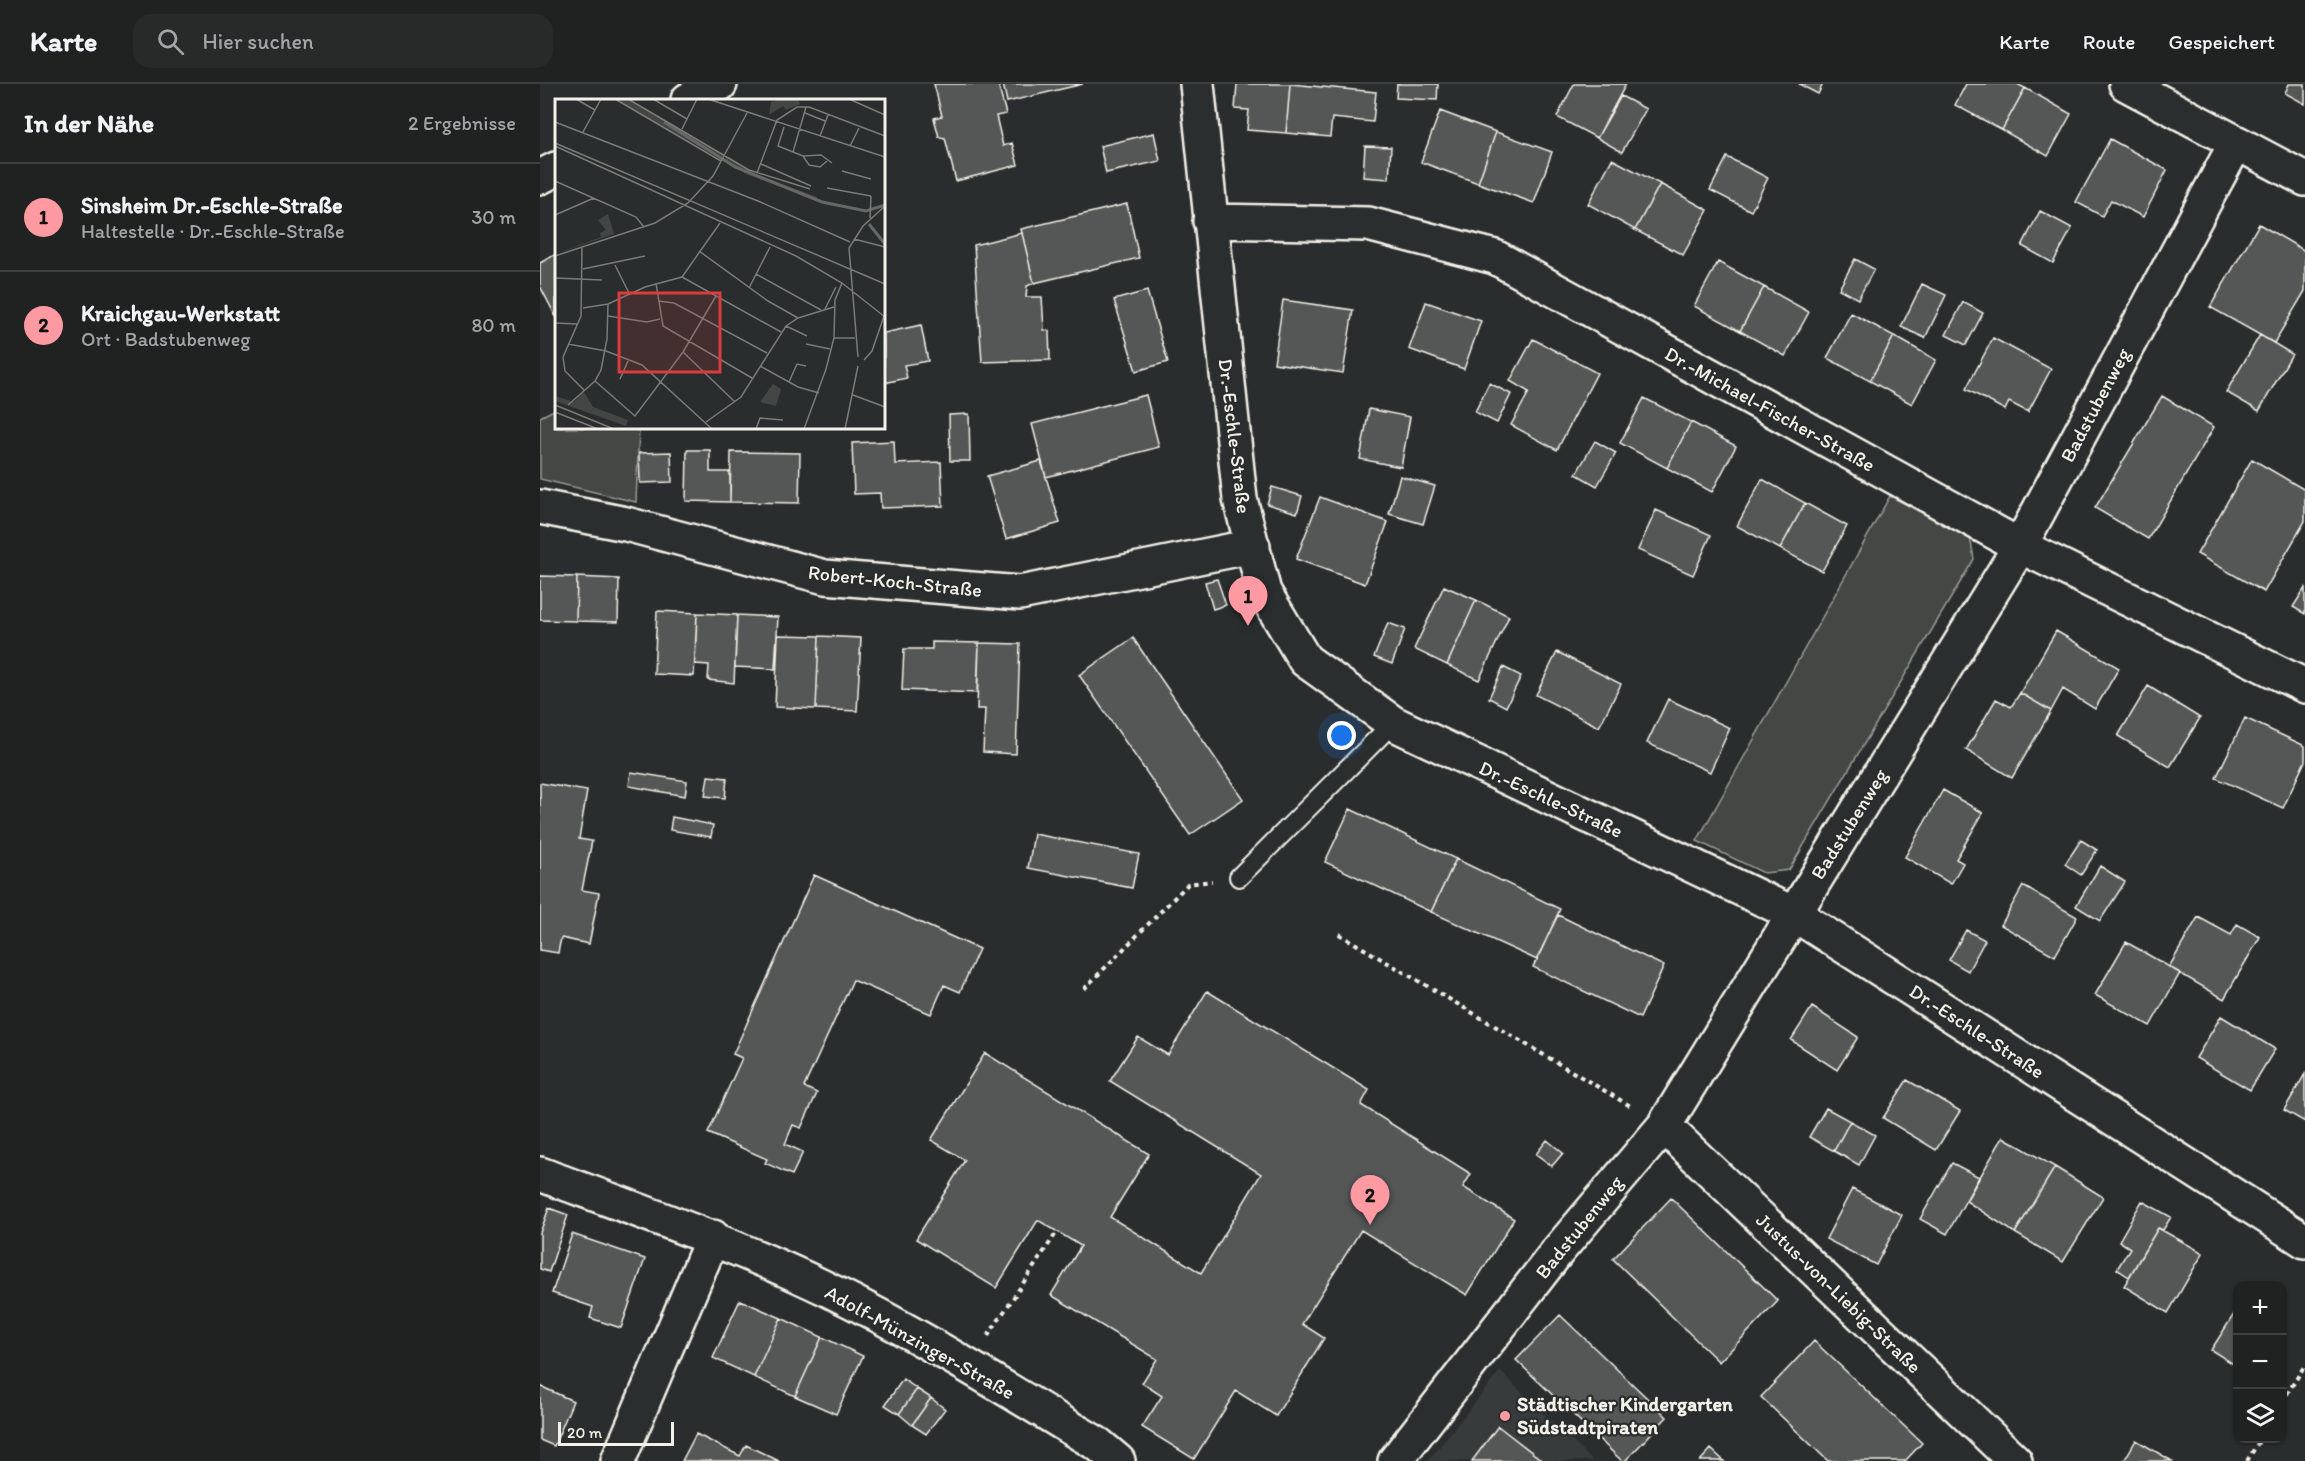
<!DOCTYPE html>
<html lang="de">
<head>
<meta charset="utf-8">
<style>
	body { margin:0; font-family:Itim,sans-serif; background:#282a2a; color:#f1f3f6 }
	.controls { position:absolute; right:18px; bottom:18px; display:grid; overflow:hidden; border-radius:12px; box-shadow:0 2px 4px #0004 }
	.controls button { width:54px; height:54px; display:grid; place-items:center; padding:0; border:0; border-bottom:2px solid #3d3f40; background:#202222; color:#f1f3f6; font:30px sans-serif }
	.scale { position:absolute; left:18px; bottom:15px; width:116px; box-sizing:border-box; padding-left:6px; border:3px solid #f4f1e8; border-top:0; font-size:16px; line-height:21px; white-space:nowrap; color:#f4f1e8; -webkit-text-stroke:4px #2a2d2e; paint-order:stroke }
	.you { position:absolute; left:802px; top:652px; width:21px; height:21px; margin:-15px; border:4px solid #fff; border-radius:50%; background:#1a73e8; box-shadow:0 0 0 9px #1a73e833 }
	.badge { display:grid; place-items:center; width:39px; height:39px; border-radius:50%; background:#ff9aa2; color:#111; font-size:20px; font-weight:700 }
	.pin { position:absolute; translate:-50% -50px; filter:drop-shadow(0 2px 3px #0008) }
	.pin::after { content:''; position:absolute; top:32px; width:21px; height:18px; background:inherit; clip-path:polygon(0 0,100% 0,50% 100%) }
	.list { margin:0; padding:0; list-style:none }
	h2 { display:flex; justify-content:space-between; align-items:center; height:78px; margin:0; padding:0 24px; font-size:26px }
	h2 small { font-size:20px; font-weight:400; color:#a2a4a5 }
	.list li { display:grid; grid-template-columns:39px 1fr auto; gap:18px; align-items:center; box-sizing:border-box; height:108px; padding:0 24px; border-top:2px solid #3d3f40 }
	.list b { display:block; font-size:22px; white-space:nowrap }
	.list p { margin:0; font-size:20px; white-space:nowrap; color:#a2a4a5 }
	.list em { font-size:20px; font-style:normal; color:#a2a4a5 }
	.icon { flex:none; width:33px; height:33px; fill:none; stroke:currentColor; stroke-width:2; stroke-linecap:round; stroke-linejoin:round }
	.map { position:relative; flex:none; width:1765px; height:1377px; overflow:hidden }
	header { display:flex; align-items:center; gap:36px; box-sizing:border-box; height:84px; padding:0 30px; background:#202222; border-bottom:2px solid #3d3f40 }
	header strong { font-size:28px }
	nav { display:flex; gap:33px; margin-inline-start:auto; font-size:21px }
	.search { width:420px; height:54px; background:#282a2a; display:flex; align-items:center; gap:15px; box-sizing:border-box; padding:0 21px; border-radius:18px; color:#a2a4a5; font-size:22px }
	main { display:flex }
	aside { flex:1; background:#202222 }
	.map>svg:first-child { display:block }
	.built { fill:#373a3a }
	.green { fill:#444645; stroke:#9c9c96; stroke-width:1.5 }
	.building { fill:#555756; stroke:#f4f1e8; stroke-width:1.5 }
	.lines { fill:none; stroke-linecap:round; stroke-linejoin:round }
	.service-casing { stroke:#f4f1e8; stroke-width:22 }
	.minor-casing { stroke:#f4f1e8; stroke-width:38 }
	.path { stroke:#f4f1e8; stroke-width:4; stroke-dasharray:4.5 4.5; stroke-linecap:butt }
	.service { stroke:#2a2d2e; stroke-width:18 }
	.minor { stroke:#2a2d2e; stroke-width:33 }
	.poi-dot { fill:#ff9aa2; stroke:#2a2d2e; stroke-width:2 }
	.labels { text-anchor:middle; stroke-width:4.5; stroke-linejoin:round; paint-order:stroke }
	.street-label { font-size:20px; fill:#f4f1e8; stroke:#2a2d2e }
	.poi-label { font-size:20px; font-weight:bold; fill:#f4f1e8; stroke:#2a2d2e; text-anchor:start }
	.inset-river { fill:none; stroke:#676866; stroke-width:3 }
	.inset-road { fill:none; stroke:#7b7b78; stroke-width:1.5 }
	.view { fill:#d93c3b; fill-opacity:0.15; stroke:#d93c3b; stroke-width:3 }
	.inset-edge { fill:none; stroke:#f4f1e8; stroke-width:3 }
</style>
</head>
<body>
<header>
<strong>Karte</strong>
<div class="search"><svg class="icon" aria-label="search" viewBox="0 0 24 24"><circle cx="10" cy="10" r="6"/><path d="M15 15l6 6"/></svg>Hier suchen</div>
<nav><a>Karte</a><a>Route</a><a>Gespeichert</a></nav>
</header>
<main>
<aside>
<h2>In der Nähe<small>2 Ergebnisse</small></h2>
<ul class="list">
<li><span class="badge">1</span><div><b>Sinsheim Dr.-Eschle-Straße</b><p>Haltestelle · Dr.-Eschle-Straße</p></div><em>30 m</em></li>
<li><span class="badge">2</span><div><b>Kraichgau-Werkstatt</b><p>Ort · Badstubenweg</p></div><em>80 m</em></li>
</ul>
</aside>
<div class="map">
<svg width="1765" height="1377" viewBox="0 0 1765 1377">
	<rect width="100%" height="100%" fill="#2a2d2e"/>
	<filter id="ink" filterUnits="userSpaceOnUse"><feTurbulence type="fractalNoise" baseFrequency=".0167" numOctaves="2"/><feDisplacementMap in="SourceGraphic" scale="12" xChannelSelector="R" yChannelSelector="G"/><feConvolveMatrix kernelMatrix="1 2 1 2 8 2 1 2 1" color-interpolation-filters="sRGB"/></filter>
	<g filter="url(#ink)">
		<path class="built" d="M 960,1287 L 1053,1377 L 888,1377 Z"/>
		<path class="green" d="M 16,325 L 16,344 L 99,344 L 96,418 L 0,395 L 0,333 Z
			M 1350,412 L 1430,453 L 1434,475 L 1249,786 L 1224,789 L 1157,757 Z"/>
		<path class="building" d="M 394,0 L 458,0 L 466,30 L 456,32 L 463,62 L 472,59 L 478,81 L 416,97 L 405,54 L 399,53 L 394,34 L 402,32 Z
			M 463,0 L 543,0 L 467,18 Z
			M 697,0 L 750,0 L 746,49 L 707,46 L 709,26 L 695,25 Z
			M 750,0 L 836,8 L 833,38 L 792,34 L 790,53 L 746,49 Z
			M 857,0 L 898,0 L 897,16 L 856,14 Z
			M 1034,0 L 1086,0 L 1057,54 L 1017,33 Z
			M 1259,0 L 1283,0 L 1278,10 Z
			M 1426,0 L 1477,0 L 1485,4 L 1462,46 L 1415,21 Z
			M 1749,0 L 1765,0 L 1765,20 L 1745,9 Z
			M 1485,4 L 1531,30 L 1508,72 L 1462,46 Z
			M 1081,12 L 1106,25 L 1082,68 L 1057,54 Z
			M 900,27 L 956,48 L 938,99 L 881,78 Z
			M 956,48 L 1012,68 L 994,119 L 938,99 Z
			M 614,49 L 620,77 L 566,89 L 560,62 Z
			M 1570,55 L 1627,86 L 1603,133 L 1571,116 L 1562,132 L 1536,118 Z
			M 825,62 L 851,63 L 849,95 L 823,93 Z
			M 1187,73 L 1228,94 L 1211,127 L 1170,106 Z
			M 1072,75 L 1120,100 L 1095,146 L 1048,120 Z
			M 1120,100 L 1168,126 L 1143,171 L 1095,146 Z
			M 587,120 L 599,174 L 494,199 L 481,145 Z
			M 1500,127 L 1532,144 L 1513,179 L 1482,162 Z
			M 1719,140 L 1765,167 L 1765,207 L 1734,259 L 1670,223 Z
			M 482,149 L 494,199 L 487,202 L 486,213 L 502,213 L 504,246 L 509,247 L 510,276 L 442,278 L 434,161 Z
			M 16,170 L 16,233 L 0,202 L 0,179 Z
			M 1315,175 L 1334,185 L 1318,215 L 1299,205 Z
			M 1178,178 L 1224,203 L 1200,247 L 1154,222 Z
			M 1382,200 L 1406,211 L 1385,254 L 1361,243 Z
			M 1224,203 L 1269,228 L 1245,272 L 1200,247 Z
			M 607,207 L 628,278 L 596,287 L 574,216 Z
			M 743,216 L 813,226 L 803,289 L 734,279 Z
			M 886,218 L 941,237 L 924,285 L 869,265 Z
			M 1423,218 L 1443,229 L 1426,261 L 1406,251 Z
			M 1311,229 L 1354,252 L 1330,297 L 1287,274 Z
			M 381,241 L 388,277 L 364,281 L 367,294 L 344,299 L 344,249 Z
			M 1720,251 L 1752,270 L 1719,327 L 1686,308 Z
			M 1354,252 L 1396,276 L 1372,320 L 1330,297 Z
			M 1453,254 L 1511,285 L 1488,328 L 1469,318 L 1465,326 L 1426,305 Z
			M 993,255 L 1057,289 L 1017,366 L 971,341 L 989,308 L 970,297 Z
			M 949,299 L 971,310 L 957,339 L 935,328 Z
			M 606,311 L 619,363 L 506,393 L 492,340 Z
			M 1622,312 L 1674,343 L 1608,455 L 1555,424 Z
			M 1104,314 L 1151,338 L 1127,384 L 1080,359 Z
			M 829,325 L 870,333 L 861,383 L 820,375 Z
			M 429,330 L 430,377 L 410,377 L 409,331 Z
			M 1151,338 L 1196,362 L 1172,408 L 1127,384 Z
			M 354,357 L 355,380 L 401,378 L 403,422 L 341,424 L 340,409 L 314,410 L 312,359 Z
			M 1055,357 L 1076,369 L 1057,402 L 1036,390 Z
			M 147,366 L 170,366 L 170,388 L 190,388 L 190,418 L 146,417 Z
			M 131,368 L 132,398 L 100,399 L 99,369 Z
			M 191,368 L 260,369 L 259,419 L 190,418 Z
			M 1712,375 L 1765,406 L 1765,437 L 1724,508 L 1657,470 Z
			M 501,377 L 520,439 L 466,455 L 447,392 Z
			M 860,392 L 895,402 L 883,440 L 849,430 Z
			M 1222,395 L 1265,419 L 1240,465 L 1197,442 Z
			M 732,403 L 762,412 L 757,429 L 727,420 Z
			M 780,413 L 848,438 L 825,500 L 756,475 Z
			M 1265,419 L 1307,442 L 1282,487 L 1240,465 Z
			M 1116,426 L 1171,451 L 1153,491 L 1098,466 Z
			M 0,492 L 37,493 L 36,537 L 0,536 Z
			M 37,493 L 79,495 L 78,538 L 36,537 Z
			M 677,495 L 686,521 L 673,525 L 665,498 Z
			M 904,502 L 936,516 L 907,581 L 874,565 Z
			M 1765,504 L 1765,530 L 1753,523 Z
			M 936,516 L 969,532 L 939,596 L 907,581 Z
			M 117,527 L 157,529 L 154,592 L 114,590 Z
			M 157,529 L 197,531 L 194,599 L 168,596 L 169,581 L 155,580 Z
			M 197,531 L 238,533 L 235,585 L 195,583 Z
			M 848,539 L 865,545 L 852,580 L 834,573 Z
			M 1516,547 L 1579,584 L 1555,625 L 1523,605 L 1511,627 L 1480,609 Z
			M 238,551 L 279,552 L 276,625 L 235,623 Z
			M 279,552 L 321,554 L 317,627 L 276,625 Z
			M 593,554 L 703,715 L 650,751 L 539,591 Z
			M 392,558 L 439,559 L 437,609 L 362,606 L 364,565 L 392,565 Z
			M 439,559 L 480,560 L 476,670 L 443,668 L 445,625 L 437,625 Z
			M 1017,568 L 1081,600 L 1059,643 L 996,611 Z
			M 963,583 L 981,592 L 966,623 L 949,614 Z
			M 1608,602 L 1660,634 L 1630,683 L 1578,652 Z
			M 1480,609 L 1511,627 L 1472,694 L 1426,666 L 1456,615 L 1471,623 Z
			M 1128,615 L 1190,644 L 1170,688 L 1107,659 Z
			M 1705,634 L 1765,662 L 1765,677 L 1743,724 L 1676,694 Z
			M 91,688 L 147,697 L 145,712 L 89,702 Z
			M 168,692 L 187,694 L 185,714 L 165,712 Z
			M 0,699 L 47,707 L 39,755 L 52,757 L 42,806 L 59,809 L 49,860 L 21,854 L 18,869 L 0,866 Z
			M 1403,706 L 1443,729 L 1416,775 L 1423,779 L 1411,800 L 1365,773 Z
			M 810,725 L 916,775 L 891,828 L 785,778 Z
			M 132,733 L 173,741 L 171,753 L 130,746 Z
			M 494,750 L 599,770 L 592,804 L 488,784 Z
			M 1541,756 L 1557,766 L 1541,791 L 1525,780 Z
			M 916,775 L 1020,825 L 997,876 L 891,828 Z
			M 1560,782 L 1585,798 L 1560,837 L 1536,822 Z
			M 274,791 L 439,865 L 420,908 L 404,901 L 391,930 L 313,896 L 264,1003 L 277,1009 L 261,1044 L 253,1041 L 245,1060 L 263,1068 L 252,1091 L 225,1079 L 227,1075 L 168,1049 L 202,974 L 193,970 Z
			M 1483,802 L 1537,833 L 1515,872 L 1461,841 Z
			M 1018,831 L 1124,882 L 1100,934 L 993,883 Z
			M 1658,833 L 1691,851 L 1697,840 L 1720,853 L 1684,915 L 1629,883 Z
			M 1426,846 L 1445,856 L 1428,887 L 1409,876 Z
			M 1586,858 L 1640,889 L 1610,942 L 1555,911 Z
			M 667,907 L 829,1006 L 821,1021 L 931,1090 L 923,1103 L 974,1135 L 927,1211 L 821,1146 L 762,1240 L 784,1254 L 736,1332 L 696,1307 L 654,1375 L 602,1343 L 622,1312 L 602,1299 L 617,1275 L 511,1211 L 541,1162 L 498,1136 L 456,1204 L 376,1155 L 425,1076 L 391,1056 L 445,969 L 609,1070 L 570,1133 L 661,1189 L 721,1090 L 570,997 L 598,953 L 628,971 Z
			M 1272,923 L 1318,953 L 1297,986 L 1251,956 Z
			M 1681,932 L 1735,965 L 1710,1006 L 1656,974 Z
			M 1765,990 L 1765,1038 L 1744,1026 Z
			M 1367,996 L 1420,1027 L 1396,1066 L 1343,1034 Z
			M 1286,1024 L 1310,1037 L 1294,1067 L 1269,1053 Z
			M 1310,1037 L 1335,1051 L 1319,1081 L 1294,1067 Z
			M 1463,1053 L 1515,1083 L 1475,1149 L 1426,1117 Z
			M 1007,1056 L 1023,1069 L 1012,1082 L 996,1070 Z
			M 1412,1079 L 1439,1093 L 1407,1150 L 1380,1135 Z
			M 1515,1083 L 1563,1113 L 1523,1178 L 1475,1149 Z
			M 1312,1105 L 1362,1131 L 1336,1181 L 1286,1155 Z
			M 1131,1114 L 1238,1217 L 1179,1278 L 1073,1175 Z
			M 1602,1117 L 1631,1133 L 1623,1146 L 1618,1144 L 1589,1193 L 1577,1185 L 1590,1164 L 1579,1157 Z
			M 9,1124 L 28,1131 L 9,1188 L 0,1185 L 0,1149 Z
			M 1618,1144 L 1663,1169 L 1628,1229 L 1584,1202 Z
			M 32,1150 L 105,1175 L 81,1244 L 50,1234 L 53,1223 L 12,1209 Z
			M 200,1216 L 241,1234 L 214,1293 L 173,1274 Z
			M 1698,1224 L 1698,1283 L 1671,1266 Z
			M 1020,1231 L 1127,1333 L 1085,1377 L 1082,1377 L 976,1276 Z
			M 241,1234 L 282,1253 L 255,1312 L 214,1293 Z
			M 282,1253 L 323,1272 L 296,1330 L 255,1312 Z
			M 1274,1257 L 1382,1359 L 1365,1377 L 1288,1377 L 1221,1313 Z
			M 363,1295 L 377,1305 L 359,1330 L 345,1321 Z
			M 0,1302 L 33,1317 L 14,1362 L 0,1356 Z
			M 377,1305 L 391,1314 L 372,1341 L 359,1330 Z
			M 391,1314 L 405,1325 L 386,1350 L 372,1341 Z
			M 958,1342 L 1003,1377 L 932,1377 Z
			M 156,1350 L 200,1372 L 206,1361 L 239,1377 L 142,1377 Z
			M 1596,1356 L 1632,1377 L 1584,1377 Z
			M 1171,1365 L 1184,1377 L 1160,1377 Z"/>
		<g class="lines">
			<defs>
				<path id="service" d="M 699,793 L 853,639"/>
				<path id="minor" d="M 657,0 L 700,415 L 724,508 L 765,576 L 853,639 L 1254,830 L 1765,1157
					M 1586,0 L 1765,95
					M 148,16 L 180,0
					M 0,93 L 16,85
					M 670,137 L 828,140 L 955,173 L 1480,462 L 1765,602
					M 0,423 L 86,440 L 285,493 L 480,509 L 713,462
					M 1124,1042 L 1475,1377
					M 0,1090 C 97,1126 194,1160 287,1205 C 381,1251 469,1307 559,1361 L 578,1377
					M 78,1377 L 173,1153
					M 855,1377 L 1017,1168 L 1124,1042 L 1480,462 L 1696,59"/>
			</defs>
			<use href="#service" class="service-casing"/>
			<use href="#minor" class="minor-casing"/>
			<path class="path" d="M 799,850 L 1092,1023
				M 544,905 L 648,800 L 672,797
				M 448,1252 L 517,1148
				M 1742,1318 L 1765,1281
				M 1707,1377 L 1721,1354"/>
			<use href="#service" class="service"/>
			<use href="#minor" class="minor"/>
		</g>
	</g>
	<circle class="poi-dot" cx="965" cy="1332" r="6"/>
	<g class="labels">
		<g class="street-label">
			<text transform="translate(1555 321) rotate(-62)" y="7">Badstubenweg</text>
			<text transform="translate(1230 325) rotate(29)" y="7">Dr.-Michael-Fischer-Straße</text>
			<text transform="translate(695 352) rotate(83)" y="7">Dr.-Eschle-Straße</text>
			<text transform="translate(355 497) rotate(6)" y="7">Robert-Koch-Straße</text>
			<text transform="translate(1011 715) rotate(25)" y="7">Dr.-Eschle-Straße</text>
			<text transform="translate(1309 740) rotate(-58)" y="7">Badstubenweg</text>
			<text transform="translate(1437 947) rotate(33)" y="7">Dr.-Eschle-Straße</text>
			<text transform="translate(1039 1143) rotate(-51)" y="7">Badstubenweg</text>
			<text transform="translate(1299 1209) rotate(44)" y="7">Justus-von-Liebig-Straße</text>
			<text transform="translate(380 1258) rotate(29)" y="7">Adolf-Münzinger-Straße</text>
		</g>
		<g class="poi-label">
			<text x="977" y="1327">Städtischer Kindergarten<tspan x="977" dy="23">Südstadtpiraten</tspan></text>
		</g>
	</g>
	<g transform="translate(15 15)">
		<rect width="330" height="330" fill="#2a2d2e"/>
		<path d="M 60,0 L 72,0 L 168,56 L 166,60 ZM 225,0 L 243,0 L 245,5 L 231,11 L 228,7 L 214,16 L 216,3 ZM 171,57 L 196,73 L 262,98 L 261,101 L 191,75 L 169,62 ZM 53,115 L 59,135 L 0,155 L 46,138 L 45,134 L 51,131 L 43,121 ZM 218,285 L 226,290 L 221,307 L 205,303 ZM 29,293 L 38,308 L 73,321 L 71,327 L 0,302 L 0,297 L 19,303 Z" fill="#444645"/>
		<path class="inset-river" d="M 109,23 L 180,68 L 267,103 L 311,112 L 330,106M 314,125 L 330,145"/>
		<path class="inset-road" d="M 21,0 L 40,11M 60,0 L 166,62M 73,0 L 194,71 L 255,90M 98,0 L 132,20M 153,0 L 330,58M 294,0 L 330,16M 250,14 L 270,22M 0,23 L 203,102 L 295,143M 229,28 L 223,47 L 248,57 L 266,56 L 277,64M 127,30 L 142,0M 28,33 L 46,0M 265,37 L 273,16M 0,44 L 330,185M 0,47 L 241,157 L 287,184 L 330,218M 295,47 L 304,29M 238,53 L 251,8M 248,57 L 254,66 L 265,68 L 272,62M 206,65 L 256,87M 287,72 L 316,80M 202,74 L 222,21 L 242,8 L 254,8 L 330,37M 0,82 L 81,118 L 89,128M 272,89 L 316,97M 0,116 L 39,99M 315,119 L 316,97M 299,140 L 330,148M 27,149 L 26,217 L 8,258 L 10,272 L 29,291M 144,152 L 213,202 L 243,219M 0,157 L 100,124 L 133,104 L 158,77 L 192,14M 60,166 L 74,194M 28,170 L 90,157M 201,175 L 266,211M 127,178 L 226,233M 0,179 L 47,181M 101,184 L 108,227 L 197,279M 194,189 L 215,148M 103,202 L 119,204 L 212,254M 28,209 L 53,205 L 90,188 L 127,178 L 165,124M 270,210 L 281,188M 53,217 L 92,223 L 105,220M 0,224 L 22,225M 231,227 L 252,237M 279,239 L 300,239M 13,245 L 51,252 L 87,266 L 157,330M 251,245 L 275,250M 128,253 L 180,303M 303,258 L 294,149 L 308,127 L 330,107M 309,261 L 317,252 L 329,217M 205,267 L 243,288 L 264,294M 65,280 L 74,260M 40,282 L 80,317 L 128,253 L 161,197M 234,283 L 242,265 L 251,267M 298,296 L 330,308M 0,306 L 59,330M 13,306 L 40,282 L 46,271 L 52,240 L 53,205M 0,313 L 43,330M 151,323 L 186,298 L 231,227 L 243,219 L 279,208M 201,330 L 205,319 L 228,321M 249,330 L 271,270 L 279,239 L 280,201 L 287,184M 290,330 L 303,267"/>
		<path class="view" d="M 64,194 L 165,194 L 165,273 L 64,273 Z"/>
		<rect width="330" height="330" class="inset-edge"/>
	</g>
</svg>
<div class="controls">
<button>+</button>
<button>−</button>
<button><svg class="icon" aria-label="layers" viewBox="0 0 24 24"><path d="M12 4l9 5-9 5-9-5zM3 14l9 5 9-5"/></svg></button>
</div>
<div class="scale">20 m</div>
<div class="you"></div>
<div class="pin badge" style="left:708px;top:542px">1</div>
<div class="pin badge" style="left:830px;top:1141px">2</div>
</div>
</main>
</body>
</html>
